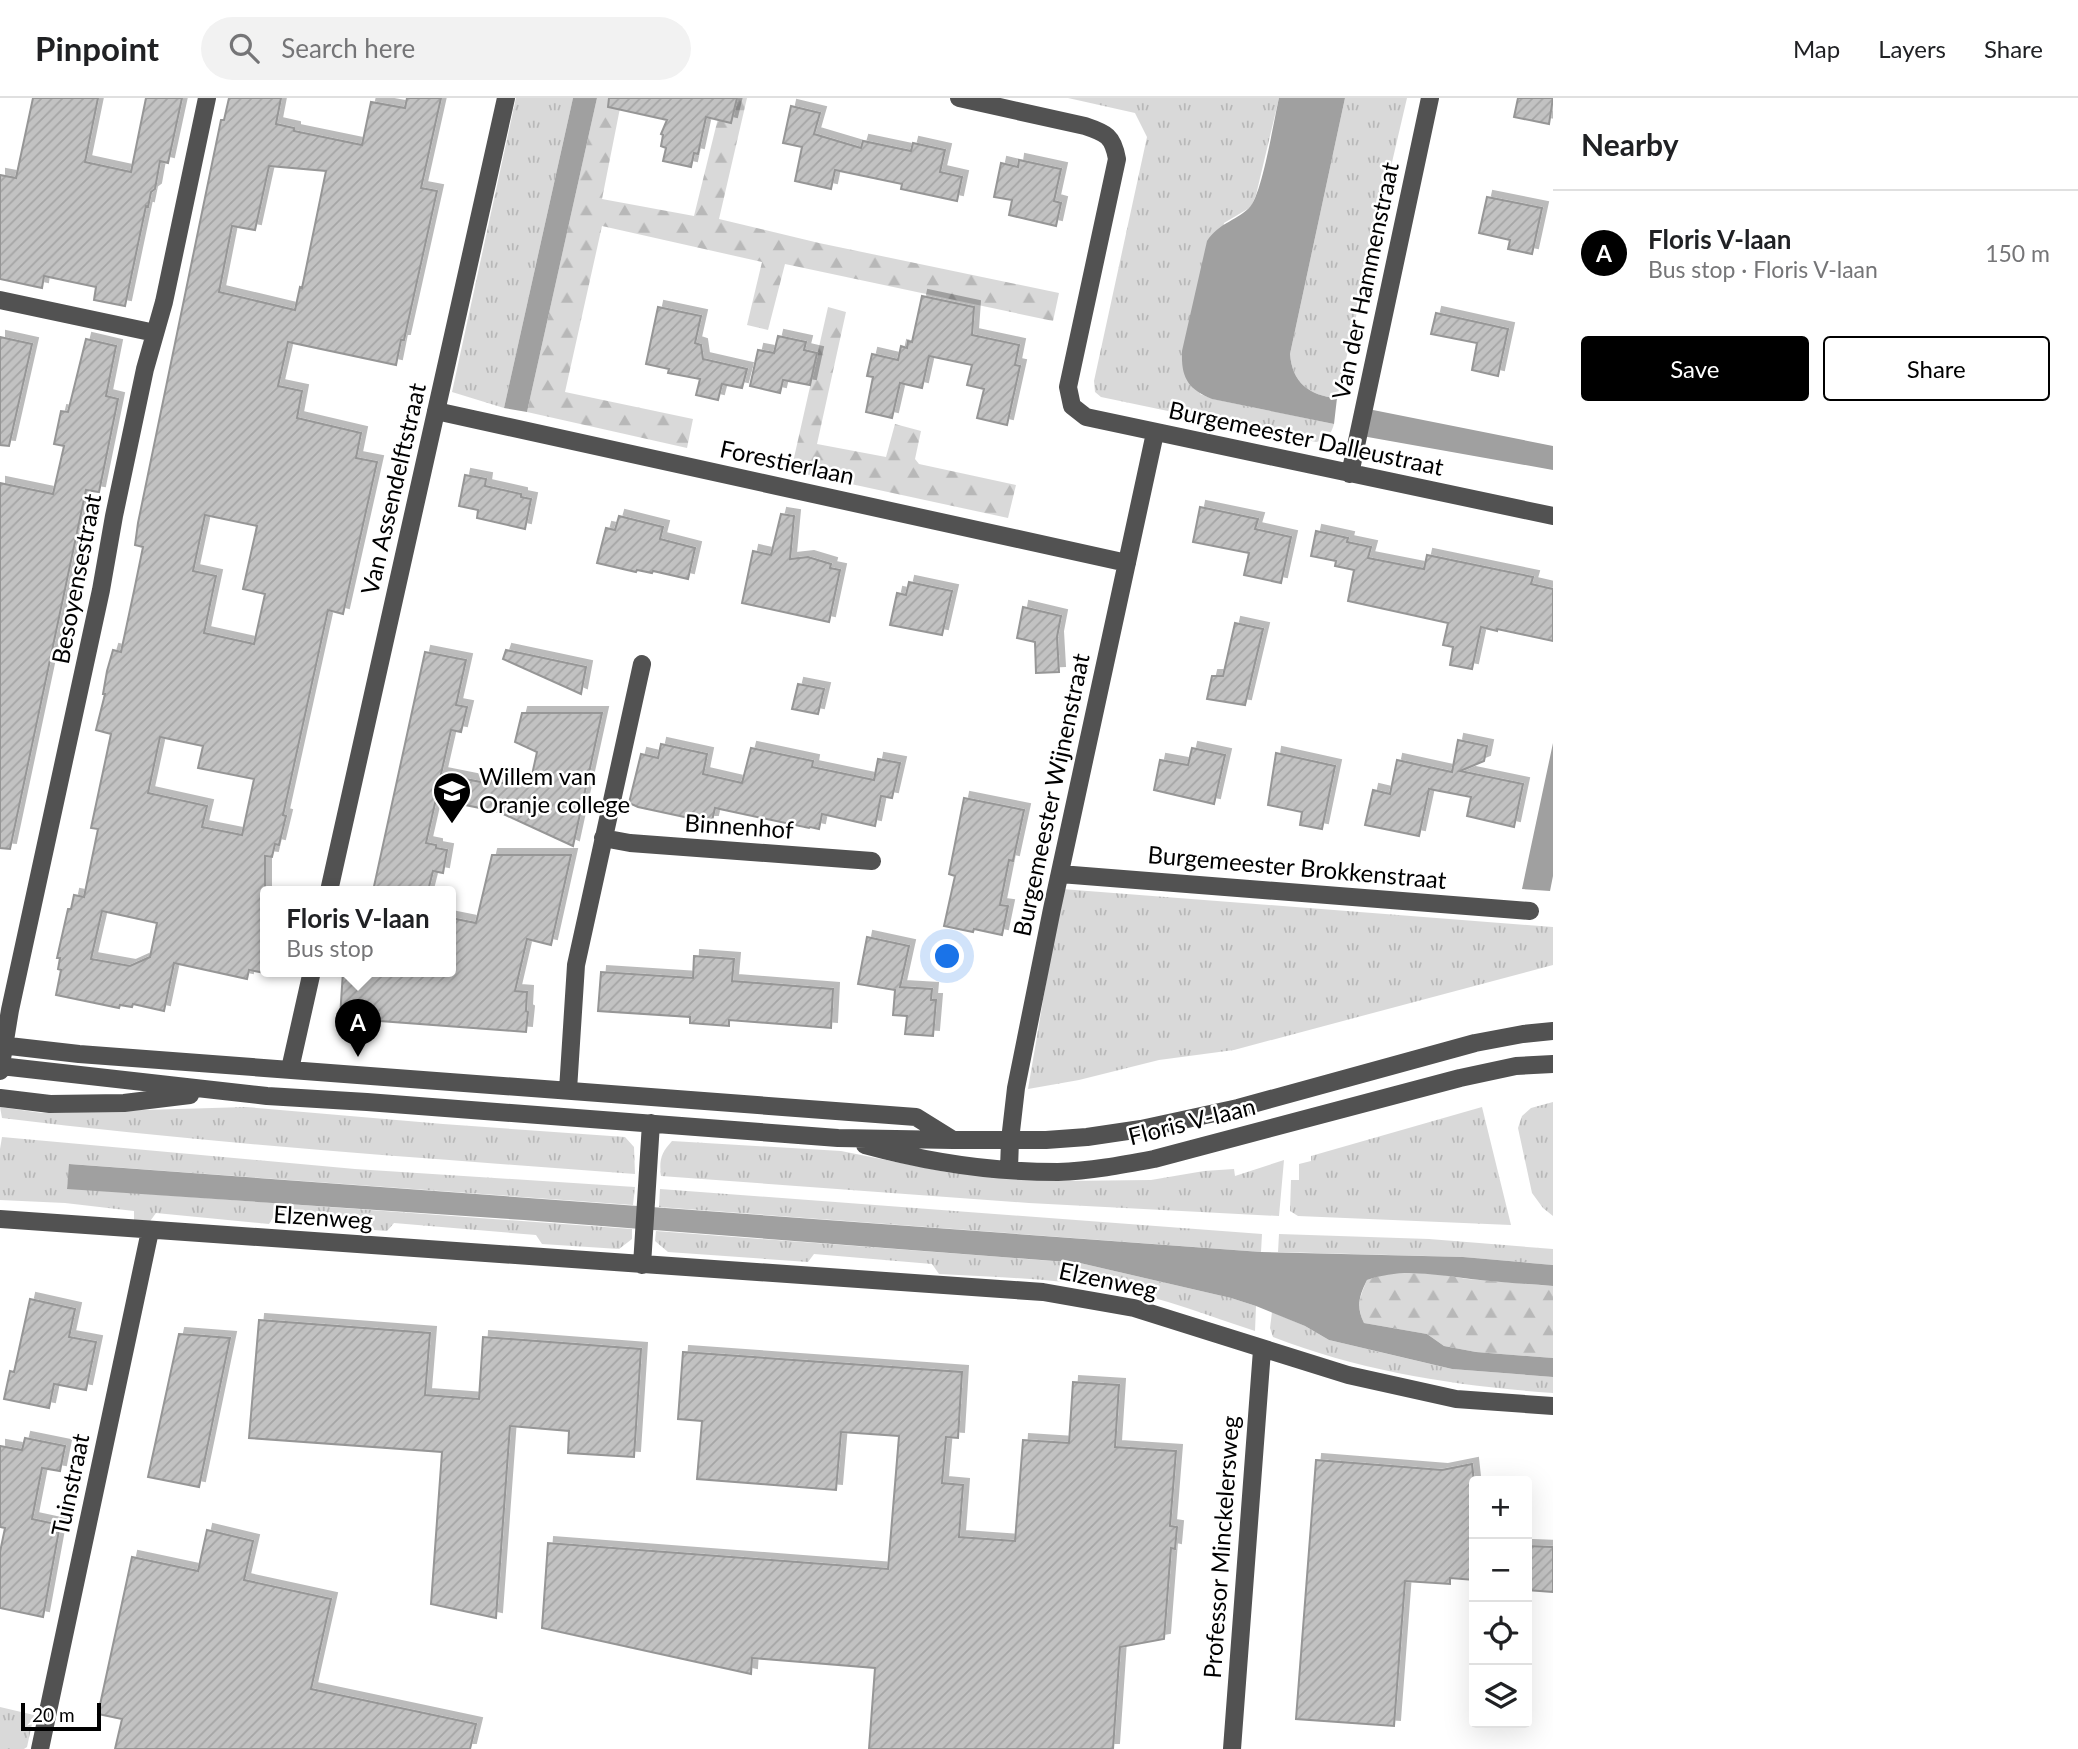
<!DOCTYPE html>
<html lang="en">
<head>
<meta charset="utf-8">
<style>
	body { margin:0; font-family:Lato,sans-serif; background:#f2f2f2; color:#202124 }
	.controls { position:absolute; right:21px; bottom:21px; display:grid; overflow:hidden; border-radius:7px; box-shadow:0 7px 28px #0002 }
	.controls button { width:63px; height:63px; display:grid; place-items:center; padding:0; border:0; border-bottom:2px solid #e0e0e0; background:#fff; color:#202124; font:35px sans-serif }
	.scale { position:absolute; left:21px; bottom:18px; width:80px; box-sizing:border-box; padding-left:7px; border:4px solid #000; border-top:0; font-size:19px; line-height:24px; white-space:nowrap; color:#000; -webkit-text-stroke:5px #fff; paint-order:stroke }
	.you { position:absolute; left:948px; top:859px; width:24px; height:24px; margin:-18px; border:5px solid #fff; border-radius:50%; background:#1a73e8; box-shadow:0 0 0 10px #1a73e833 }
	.badge { display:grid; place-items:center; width:46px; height:46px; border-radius:50%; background:#000; color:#fff; font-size:23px; font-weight:700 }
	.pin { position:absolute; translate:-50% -58px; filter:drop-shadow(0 2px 4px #0008) }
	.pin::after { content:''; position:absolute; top:37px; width:24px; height:21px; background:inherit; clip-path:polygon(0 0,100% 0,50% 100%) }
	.popup { position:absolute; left:260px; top:788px; width:196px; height:91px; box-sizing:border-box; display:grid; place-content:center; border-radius:7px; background:#fff; filter:drop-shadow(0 2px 5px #0005); font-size:23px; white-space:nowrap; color:#757577 }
	.popup b { font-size:26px; color:#202124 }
	.popup::after { content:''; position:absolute; left:50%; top:100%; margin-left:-14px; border:14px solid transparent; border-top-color:#fff }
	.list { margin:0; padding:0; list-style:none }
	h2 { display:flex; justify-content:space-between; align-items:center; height:91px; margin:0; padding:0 28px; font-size:30px }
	h2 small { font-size:23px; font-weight:400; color:#757577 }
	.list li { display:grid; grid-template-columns:46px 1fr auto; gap:21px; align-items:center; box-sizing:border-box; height:126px; padding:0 28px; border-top:2px solid #e0e0e0 }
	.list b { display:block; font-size:26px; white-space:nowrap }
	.list p { margin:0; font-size:23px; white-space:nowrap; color:#757577 }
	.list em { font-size:23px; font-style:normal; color:#757577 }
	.actions { display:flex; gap:14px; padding:21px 28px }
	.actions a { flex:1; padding:16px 0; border:2px solid #000; border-radius:7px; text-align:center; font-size:24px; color:#000 }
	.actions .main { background:#000; color:#fff }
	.icon { flex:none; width:38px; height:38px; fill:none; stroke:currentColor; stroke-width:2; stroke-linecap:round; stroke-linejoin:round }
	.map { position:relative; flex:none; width:1553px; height:1651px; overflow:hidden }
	header { display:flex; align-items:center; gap:42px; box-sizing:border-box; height:98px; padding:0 35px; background:#fff; border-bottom:2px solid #e0e0e0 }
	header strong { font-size:33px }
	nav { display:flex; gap:38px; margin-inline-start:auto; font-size:24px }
	.search { width:490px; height:63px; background:#f2f2f2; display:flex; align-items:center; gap:18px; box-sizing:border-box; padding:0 24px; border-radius:38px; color:#757577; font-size:26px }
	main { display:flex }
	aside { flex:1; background:#fff }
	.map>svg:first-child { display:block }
	.grass { fill:url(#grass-tufts) }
	.forest { fill:url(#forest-firs) }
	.water { fill:#a0a0a0 }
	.building { fill:url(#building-hatch); stroke:#969696; stroke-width:2; fill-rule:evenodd; filter:url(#shadow) }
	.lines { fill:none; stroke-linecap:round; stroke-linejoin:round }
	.minor { stroke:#525252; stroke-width:18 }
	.labels { text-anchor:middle; stroke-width:5; stroke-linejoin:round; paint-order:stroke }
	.street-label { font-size:24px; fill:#000; stroke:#fff }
	.poi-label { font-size:24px; fill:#000; stroke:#fff; text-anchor:start }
</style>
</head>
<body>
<header>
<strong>Pinpoint</strong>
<div class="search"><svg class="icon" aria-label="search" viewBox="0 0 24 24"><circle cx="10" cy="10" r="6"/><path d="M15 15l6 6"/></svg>Search here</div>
<nav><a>Map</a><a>Layers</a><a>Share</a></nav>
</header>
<main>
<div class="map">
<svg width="1553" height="1651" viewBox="0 0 1553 1651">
	<defs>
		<pattern id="grass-tufts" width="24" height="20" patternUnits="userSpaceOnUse" patternTransform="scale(1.75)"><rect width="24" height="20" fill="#d9d9d9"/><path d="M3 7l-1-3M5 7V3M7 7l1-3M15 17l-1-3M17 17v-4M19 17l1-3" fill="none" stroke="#b8b8b8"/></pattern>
		<pattern id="forest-firs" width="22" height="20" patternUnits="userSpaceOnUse" patternTransform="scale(1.75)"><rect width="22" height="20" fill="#d9d9d9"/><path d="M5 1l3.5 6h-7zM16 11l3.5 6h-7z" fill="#b8b8b8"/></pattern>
		<pattern id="building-hatch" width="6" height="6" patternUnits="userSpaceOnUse" patternTransform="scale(1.75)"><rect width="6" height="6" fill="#c2c2c2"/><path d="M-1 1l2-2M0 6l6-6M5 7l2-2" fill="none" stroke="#a5a5a5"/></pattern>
		<filter id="shadow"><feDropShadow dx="6" dy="-6" stdDeviation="0" flood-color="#0004"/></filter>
	</defs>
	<rect width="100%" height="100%" fill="#fff"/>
	<path class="grass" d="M 516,0 L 573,0 L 504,310 L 452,294 Z
		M 1068,0 L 1279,0 L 1256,97 L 1251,109 L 1224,125 L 1200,296 L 1213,301 L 1334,326 C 1330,338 1328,342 1316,344 L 1101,299 L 1095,294 L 1094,283 L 1147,39 L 1135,15 Z
		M 1345,0 L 1407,0 L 1337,300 C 1309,298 1292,284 1290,256 Z
		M 1062,791 L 1553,829 L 1553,867 L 1234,952 L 1159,962 L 1079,982 L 1028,991 Z
		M 1553,1004 L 1553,1118 L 1543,1110 L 1532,1095 L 1518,1030 L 1522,1018 L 1531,1010 Z
		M 0,1009 L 42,1015 L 246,1009 L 443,1026 L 625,1039 L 634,1049 L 635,1076 C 424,1060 212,1046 2,1020 Z
		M 1482,1009 L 1511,1127 L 1298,1118 L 1290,1113 L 1291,1082 L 1299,1082 L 1299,1066 L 1311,1063 L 1311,1058 Z
		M 2,1039 L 355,1071 L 635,1089 L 633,1107 L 70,1066 L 67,1090 L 632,1131 L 632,1141 L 619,1151 L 542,1146 L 536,1137 L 394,1125 L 387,1133 L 361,1131 L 354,1123 L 276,1115 L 269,1126 L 156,1115 L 148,1126 L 134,1124 L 134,1113 L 65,1105 L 0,1102 L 0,1051 Z
		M 672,1043 L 841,1053 L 946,1074 L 1059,1083 L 1151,1082 L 1204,1073 L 1234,1071 L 1235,1078 L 1284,1062 L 1279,1118 L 1029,1105 L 661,1078 C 659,1062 661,1055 672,1043 Z
		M 660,1091 L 1262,1136 L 1261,1154 L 659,1109 Z
		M 656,1133 L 1080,1165 L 1231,1200 L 1256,1208 L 1255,1233 C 1209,1218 1164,1200 1116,1191 C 1058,1181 998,1179 939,1176 L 932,1166 L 814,1156 L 808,1164 L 668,1154 L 655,1143 Z
		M 1279,1136 L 1429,1141 L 1553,1151 L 1553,1167 L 1463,1159 L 1278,1154 Z
		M 1272,1214 L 1305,1228 L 1329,1242 L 1405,1260 L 1452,1271 L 1553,1279 L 1553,1295 C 1457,1288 1363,1274 1273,1239 L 1270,1230 Z
		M 0,1609 L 34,1617 L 27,1649 L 24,1651 L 0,1651 Z"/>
	<path class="forest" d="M 597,0 L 622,0 L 602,101 L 694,118 L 723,0 L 747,0 L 719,121 L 819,145 L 1059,195 L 1053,223 L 785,166 L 768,232 L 747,227 L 762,164 L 602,128 L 565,294 L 693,321 L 687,350 L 527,314 Z
		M 828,209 L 846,214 L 817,346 L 886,359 L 895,326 L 921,333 L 915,361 L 919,366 L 1016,387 L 1008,420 L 791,373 Z
		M 1433,1175 L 1467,1181 L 1553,1188 L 1553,1260 L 1476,1254 L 1444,1248 L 1427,1236 L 1364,1225 C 1356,1209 1360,1198 1367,1182 L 1384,1176 Z"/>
	<path class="water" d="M 573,0 L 597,0 L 527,314 L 504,310 Z
		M 1279,0 L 1345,0 L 1290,256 C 1292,284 1309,298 1337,300 L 1334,326 L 1212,301 C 1188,291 1181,280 1182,253 L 1207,143 C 1219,125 1234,124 1249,110 C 1262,98 1274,21 1279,0 Z
		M 1368,311 L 1553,348 L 1553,372 L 1362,338 Z
		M 1553,645 L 1553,778 L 1550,793 L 1522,791 Z
		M 69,1066 L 1261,1154 L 1463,1159 L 1553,1167 L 1553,1188 C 1526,1186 1498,1184 1471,1181 C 1436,1177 1401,1170 1367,1182 C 1359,1198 1356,1209 1364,1225 L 1427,1236 L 1444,1248 L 1476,1254 L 1553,1260 L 1553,1279 L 1452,1271 L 1329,1242 L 1305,1228 L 1256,1208 L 1231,1200 L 1080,1165 L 524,1122 L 67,1091 Z"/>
	<path class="building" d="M 33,0 L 98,0 L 85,64 L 131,74 L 146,0 L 182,0 L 168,65 L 160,63 L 155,91 L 151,94 L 148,109 L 146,108 L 125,208 L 94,202 L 96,189 L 44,178 L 42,190 L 0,181 L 0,77 L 16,80 Z
		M 229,0 L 281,0 L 276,26 L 294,30 L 294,33 L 362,47 L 371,4 L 405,10 L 407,0 L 441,0 L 421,90 L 437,93 L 404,242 L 401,242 L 396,267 L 288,244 L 278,288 L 302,293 L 297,320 L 361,335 L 356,360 L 377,364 L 343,516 L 328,512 L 283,717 L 286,718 L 279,747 L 275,746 L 272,759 L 265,758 L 265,875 L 249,872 L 247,881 L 174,865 L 164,913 L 133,906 L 132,909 L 120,907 L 119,910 L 56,897 L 61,872 L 58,871 L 60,860 L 57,860 L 68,811 L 71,811 L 74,797 L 84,799 L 98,731 L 91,730 L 111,636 L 96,632 L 105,596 L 103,596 L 107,573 L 113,552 L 121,554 L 134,493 L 143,449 L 135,447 L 138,425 L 221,22 L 224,22 ZM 269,68 L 326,73 L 302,190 L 300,189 L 295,212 L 219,194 L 232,128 L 255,132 ZM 205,417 L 257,428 L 243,491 L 265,496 L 254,546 L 204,535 L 216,478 L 193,473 ZM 160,639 L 203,648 L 198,670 L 254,681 L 242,737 L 202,729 L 207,708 L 148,695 ZM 102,813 L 157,825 L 150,859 L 130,868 L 91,861 Z
		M 609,0 L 737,0 L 731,25 L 706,19 L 698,56 L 694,55 L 691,69 L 663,63 L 666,50 L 661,48 L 663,37 L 661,36 L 667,22 L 608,9 Z
		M 1518,0 L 1553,0 L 1549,26 L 1514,19 Z
		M 791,8 L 820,15 L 814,36 L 861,50 L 863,43 L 911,53 L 913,45 L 945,52 L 940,74 L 962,79 L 957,103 L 901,91 L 902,86 L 835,72 L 831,91 L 795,83 L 802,49 L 783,45 Z
		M 1019,62 L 1061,71 L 1054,103 L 1061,105 L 1056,128 L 1009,117 L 1012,102 L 994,99 L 1001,65 L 1018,69 Z
		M 1487,99 L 1542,110 L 1532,156 L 1508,151 L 1510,142 L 1479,135 Z
		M 922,198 L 974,209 L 972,237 L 1019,247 L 1015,267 L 1020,268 L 1007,327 L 977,320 L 984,291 L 967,287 L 972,267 L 929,258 L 922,290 L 900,285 L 892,320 L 866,314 L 873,279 L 867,278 L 872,256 L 898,262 L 901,248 L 907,250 L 908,243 L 912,244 Z
		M 658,209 L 701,218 L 695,245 L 701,247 L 703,261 L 747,271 L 742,290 L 722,286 L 718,302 L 696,297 L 700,281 L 668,275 L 669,271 L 646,266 Z
		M 1436,215 L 1508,231 L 1498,278 L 1472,272 L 1477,245 L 1431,236 Z
		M 778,238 L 806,244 L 804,252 L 817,255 L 810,287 L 783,282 L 780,295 L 750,288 L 758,252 L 774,255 Z
		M 0,239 L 32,246 L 9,348 L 0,347 Z
		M 86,241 L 116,248 L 106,298 L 118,301 L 99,394 L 86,392 L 10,751 L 0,750 L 0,385 L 53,396 L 64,348 L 54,346 L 61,313 L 68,314 Z
		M 465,377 L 486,381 L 485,388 L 521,396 L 521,399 L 531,401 L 525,431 L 477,420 L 478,412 L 459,408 Z
		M 1200,409 L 1258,421 L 1255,431 L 1291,439 L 1281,485 L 1244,477 L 1249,455 L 1193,444 Z
		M 781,416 L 794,418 L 790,461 L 808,459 L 831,466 L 830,470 L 840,472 L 829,524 L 742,505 L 753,453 L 771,457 Z
		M 619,418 L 663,429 L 660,441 L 695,450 L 688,481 L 653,473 L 652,475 L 637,472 L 636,474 L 597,465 L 606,430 L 615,432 Z
		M 1316,433 L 1348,440 L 1347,444 L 1371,449 L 1368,460 L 1424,471 L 1427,457 L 1533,479 L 1531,486 L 1553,491 L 1553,543 L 1497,531 L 1497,533 L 1481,529 L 1472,571 L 1450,567 L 1453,549 L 1443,547 L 1448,525 L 1348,503 L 1354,472 L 1335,468 L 1336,463 L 1311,458 Z
		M 909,484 L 952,493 L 942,537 L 890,527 L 897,495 L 906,497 Z
		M 1023,509 L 1061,518 L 1057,539 L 1059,574 L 1036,575 L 1035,544 L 1017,540 Z
		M 1235,525 L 1263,531 L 1245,607 L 1207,601 L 1212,578 L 1223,578 Z
		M 506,552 L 586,569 L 581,596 L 503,561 Z
		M 425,554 L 466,562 L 456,607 L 467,609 L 461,634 L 451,632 L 441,676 L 481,684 L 482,680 L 507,686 L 530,686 L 537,654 L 515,644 L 522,615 L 602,615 L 573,748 L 499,714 L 436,701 L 426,745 L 436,747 L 436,750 L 447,752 L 443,775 L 433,773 L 428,793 L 373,793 Z
		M 798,586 L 824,591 L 818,616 L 792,611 Z
		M 1458,642 L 1487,648 L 1484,663 L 1460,673 L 1523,686 L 1514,729 L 1467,718 L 1471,699 L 1429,691 L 1419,738 L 1365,727 L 1373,692 L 1390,696 L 1397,662 L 1452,674 Z
		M 661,646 L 707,656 L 703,676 L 742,685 L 751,650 L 813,663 L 812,669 L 874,682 L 878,661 L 900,665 L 892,700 L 881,698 L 875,728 L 822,716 L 819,731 L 810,729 L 809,730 L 715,710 L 712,723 L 703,723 L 638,709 L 629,705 L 641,656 L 658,660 Z
		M 1192,650 L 1225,657 L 1214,706 L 1154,692 L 1160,662 L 1188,667 Z
		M 1276,655 L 1335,668 L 1322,731 L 1300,727 L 1302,714 L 1268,707 Z
		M 964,700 L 1024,712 L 1013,763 L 1009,762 L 1000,807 L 1008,808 L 1002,837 L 974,831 L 973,834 L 944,828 L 955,778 L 949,776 Z
		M 492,757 L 571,757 L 551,847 L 527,841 L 515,893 L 527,894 L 526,913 L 528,914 L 526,934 L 340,920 L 343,873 L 388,873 L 417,876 L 451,873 L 451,820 L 476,825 Z
		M 867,839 L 909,848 L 900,889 L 932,891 L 931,902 L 936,902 L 933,938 L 905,936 L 907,918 L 893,917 L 895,892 L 858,886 Z
		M 694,858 L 734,861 L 732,883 L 833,891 L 831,930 L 729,922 L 729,928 L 690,925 L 690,919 L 598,913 L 601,874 L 693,880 Z
		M 30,1201 L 75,1211 L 69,1239 L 96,1244 L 86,1292 L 54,1286 L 49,1310 L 4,1301 L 10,1273 L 14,1274 Z
		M 259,1222 L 430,1235 L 425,1297 L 479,1301 L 483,1239 L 641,1251 L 634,1359 L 568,1355 L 569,1333 L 510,1328 L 496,1520 L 431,1506 L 442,1354 L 249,1340 Z
		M 179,1236 L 230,1240 L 199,1389 L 148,1379 Z
		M 683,1254 L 962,1274 L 958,1340 L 946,1339 L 942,1385 L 963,1387 L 959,1439 L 1015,1443 L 1023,1342 L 1069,1345 L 1073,1284 L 1119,1287 L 1115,1349 L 1176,1353 L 1170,1428 L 1177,1429 L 1175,1451 L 1171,1450 L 1164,1541 L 1120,1549 L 1113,1651 L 869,1651 L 875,1570 L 752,1560 L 751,1576 L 542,1530 L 548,1445 L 888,1471 L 899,1338 L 841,1334 L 836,1392 L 697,1381 L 702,1323 L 678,1321 Z
		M 25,1340 L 65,1348 L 60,1373 L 42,1370 L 32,1421 L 60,1427 L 43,1519 L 0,1510 L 0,1454 L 5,1430 L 0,1429 L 0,1348 L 22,1352 Z
		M 1316,1362 L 1442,1372 L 1472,1366 L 1474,1384 L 1474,1482 L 1450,1480 L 1450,1486 L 1405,1483 L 1394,1628 L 1296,1621 Z
		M 207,1432 L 253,1443 L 244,1482 L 331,1501 L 311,1591 L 476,1626 L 470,1651 L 115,1651 L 122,1621 L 98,1616 L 132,1459 L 198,1473 Z
		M 1527,1448 L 1553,1449 L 1553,1494 L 1527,1492 Z"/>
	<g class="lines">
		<path class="minor" d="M 959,0 L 1085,28 C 1106,35 1113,38 1117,61 L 1068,289 L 1072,308 L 1086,319 L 1553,418
			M 0,202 L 155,235
			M 436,313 L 1127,465
			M 1350,376 L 1430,0
			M 603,740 L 630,745 L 872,763
			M 1060,776 L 1530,813
			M 329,793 L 506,0
			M 0,947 L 79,956 L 916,1019 L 953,1042
			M 0,968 L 267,998 L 367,1004 L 838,1040 L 953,1042 L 1046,1042 L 1087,1039 L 1141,1031 L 1238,1010 L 1475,945 L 1523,936 L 1553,933
			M 290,971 L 312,873
			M 0,973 L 10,912 L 101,492 L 114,418 L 145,271 L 164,204 L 207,0
			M 568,992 L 576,867 L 642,566
			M 0,1000 L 50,1006 L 124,1005 L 190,997
			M 865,1047 C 927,1064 993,1074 1058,1074 C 1090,1073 1122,1067 1154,1061 L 1460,980 L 1516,968 L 1553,966
			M 1009,1071 L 1010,1042 L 1016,990 L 1052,811 L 1155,335
			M 0,1121 L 1043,1194 L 1134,1210 L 1348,1277 L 1456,1301 L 1553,1308
			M 642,1167 L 651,1025
			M 40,1651 L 150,1133
			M 1232,1651 L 1262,1252"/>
	</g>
	<defs>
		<symbol id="school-pin" viewBox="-11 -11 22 30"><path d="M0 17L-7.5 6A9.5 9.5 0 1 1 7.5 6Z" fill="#000" stroke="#fff"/><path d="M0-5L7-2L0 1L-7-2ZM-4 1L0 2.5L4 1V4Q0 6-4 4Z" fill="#fff"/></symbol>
	</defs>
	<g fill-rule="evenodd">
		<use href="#school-pin" x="430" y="671" width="44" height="60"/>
	</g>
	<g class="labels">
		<g class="street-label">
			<text transform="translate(1366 183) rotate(-78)" y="8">Van der Hammenstraat</text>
			<text transform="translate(1306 341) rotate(12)" y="8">Burgemeester Dalleustraat</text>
			<text transform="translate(787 365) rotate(12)" y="8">Forestierlaan</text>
			<text transform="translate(394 391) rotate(-77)" y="8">Van Assendelftstraat</text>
			<text transform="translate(77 481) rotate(-79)" y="8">Besoyensestraat</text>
			<text transform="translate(1052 697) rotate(-78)" y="8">Burgemeester Wijnenstraat</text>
			<text transform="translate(739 729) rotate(4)" y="8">Binnenhof</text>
			<text transform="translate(1297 770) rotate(5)" y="8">Burgemeester Brokkenstraat</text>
			<text transform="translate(1192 1024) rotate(-14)" y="8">Floris V-laan</text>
			<text transform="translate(323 1120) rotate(4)" y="8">Elzenweg</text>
			<text transform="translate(1108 1183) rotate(12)" y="8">Elzenweg</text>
			<text transform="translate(71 1387) rotate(-78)" y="8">Tuinstraat</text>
			<text transform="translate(1222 1449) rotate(-86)" y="8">Professor Minckelersweg</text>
		</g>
		<g class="poi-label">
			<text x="479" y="687">Willem van<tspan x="479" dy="28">Oranje college</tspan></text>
		</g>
	</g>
</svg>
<div class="controls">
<button>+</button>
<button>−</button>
<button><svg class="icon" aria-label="locate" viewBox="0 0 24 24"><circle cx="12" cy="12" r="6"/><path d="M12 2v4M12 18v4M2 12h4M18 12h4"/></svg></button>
<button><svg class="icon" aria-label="layers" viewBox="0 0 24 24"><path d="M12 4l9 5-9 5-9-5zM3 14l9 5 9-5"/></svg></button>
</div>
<div class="scale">20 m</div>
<div class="you"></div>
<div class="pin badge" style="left:358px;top:959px">A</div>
<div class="popup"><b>Floris V-laan</b>Bus stop</div>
</div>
<aside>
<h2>Nearby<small></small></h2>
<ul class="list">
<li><span class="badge">A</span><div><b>Floris V-laan</b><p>Bus stop · Floris V-laan</p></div><em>150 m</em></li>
</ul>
<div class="actions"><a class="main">Save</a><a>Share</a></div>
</aside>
</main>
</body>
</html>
